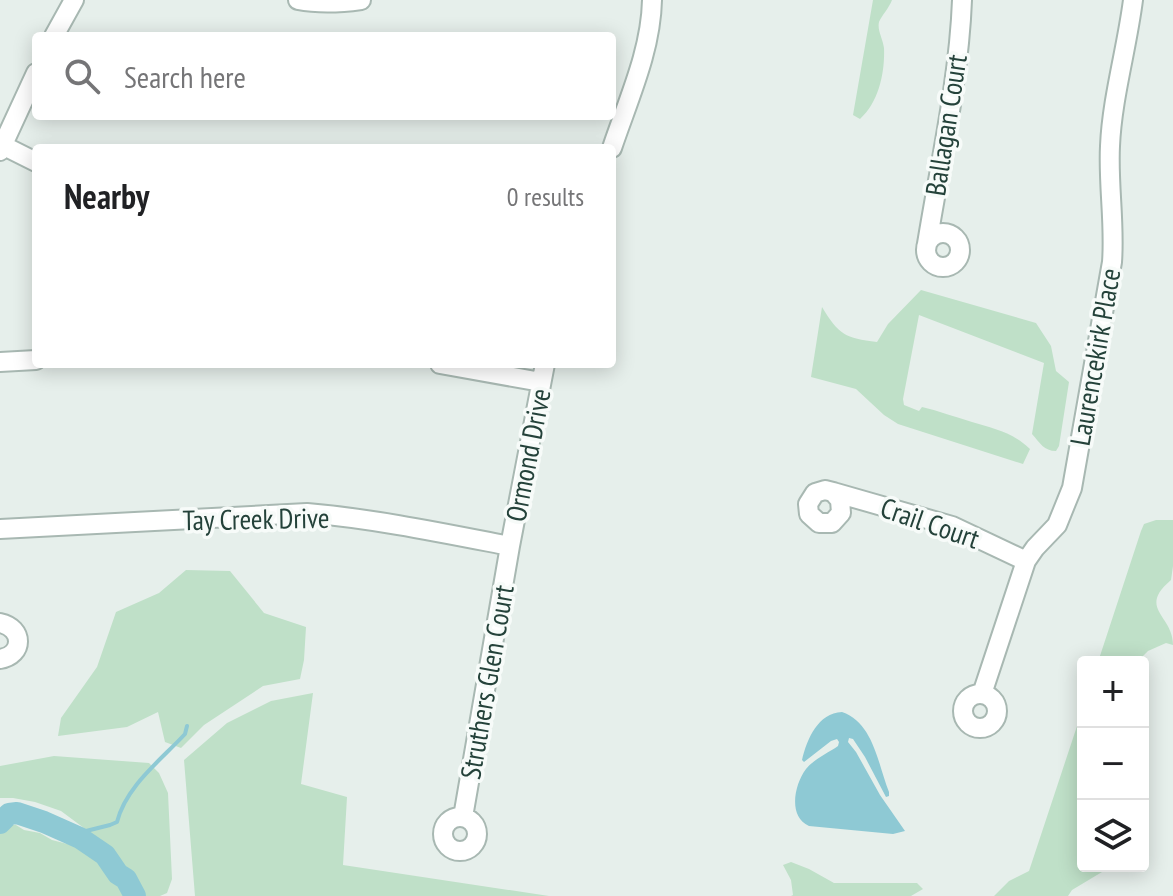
<!DOCTYPE html>
<html lang="en">
<head>
<meta charset="utf-8">
<style>
	body { margin:0; font-family:"PT Sans Narrow",sans-serif; background:#f6f6f6; color:#202124 }
	.controls { position:absolute; right:24px; bottom:24px; display:grid; overflow:hidden; border-radius:8px; box-shadow:0 4px 20px #0003 }
	.controls button { width:72px; height:72px; display:grid; place-items:center; padding:0; border:0; border-bottom:2px solid #e0e0e0; background:#fff; color:#202124; font:40px sans-serif }
	.list { margin:0; padding:0; list-style:none }
	h2 { display:flex; justify-content:space-between; align-items:center; height:104px; margin:0; padding:0 32px; font-size:34px }
	h2 small { font-size:26px; font-weight:400; color:#757577 }
	.icon { flex:none; width:44px; height:44px; fill:none; stroke:currentColor; stroke-width:2; stroke-linecap:round; stroke-linejoin:round }
	.map { position:relative; flex:none; width:1173px; height:896px; overflow:hidden }
	.search { position:absolute; background:#fff; box-shadow:0 4px 20px #0003; left:32px; top:32px; width:584px; height:88px; display:flex; align-items:center; gap:20px; box-sizing:border-box; padding:0 28px; border-radius:8px; color:#757577; font-size:30px }
	.panel { position:absolute; background:#fff; box-shadow:0 4px 20px #0003; left:32px; top:144px; width:584px; height:224px; border-radius:8px }
	.map>svg:first-child { display:block }
	.green { fill:#bfe0c8 }
	.water { fill:#8ec9d4 }
	.lines { fill:none; stroke-linecap:round; stroke-linejoin:round }
	.stream { stroke:#8ec9d4; stroke-width:4 }
	.river { stroke:#8ec9d4; stroke-width:22 }
	.minor-casing { stroke:#a8b8b2; stroke-width:22 }
	.minor { stroke:#fff; stroke-width:18 }
	.labels { text-anchor:middle; stroke-width:7; stroke-linejoin:round; paint-order:stroke }
	.street-label { font-size:28px; fill:#24423a; stroke:#f7fbf9 }
</style>
</head>
<body>
<div class="map">
<svg width="1173" height="896" viewBox="0 0 1173 896">
	<rect width="100%" height="100%" fill="#e6efeb"/>
	<path class="green" d="M 873,0 L 892,0 C 889,8 882,15 879,22 C 877,30 883,39 884,48 C 885,72 879,102 860,119 L 853,115 Z
		M 921,290 L 1036,323 L 1051,346 L 1056,371 L 1069,382 L 1059,446 L 1056,451 C 1044,451 1040,443 1032,434 L 1044,363 L 919,315 L 903,399 L 904,405 L 919,411 L 922,407 C 939,411 955,417 972,422 C 993,428 1014,433 1030,449 L 1023,464 L 898,424 L 884,415 L 856,389 L 811,377 L 822,307 C 839,335 845,338 877,342 L 888,324 Z
		M 1156,520 L 1173,520 L 1173,566 L 1171,580 C 1137,609 1173,615 1173,645 L 1166,643 L 1148,651 L 1137,662 L 1098,662 L 1141,531 L 1144,524 Z
		M 186,570 L 230,571 L 264,613 L 306,627 L 304,660 L 300,679 L 263,686 L 204,725 L 181,748 L 165,742 L 158,712 L 127,727 L 58,736 L 61,718 L 97,667 L 116,612 L 159,593 Z
		M 313,693 L 301,784 L 347,797 L 343,865 L 549,896 L 195,896 L 184,760 L 227,723 L 271,701 Z
		M 1083,708 L 1083,866 L 1109,866 L 1107,869 L 1072,890 L 1068,896 L 994,896 L 1009,881 L 1029,871 Z
		M 54,756 L 149,763 L 159,773 L 168,793 L 172,879 L 167,893 L 160,896 L 146,896 L 136,881 L 124,872 L 111,851 L 96,837 L 61,811 L 35,802 L 13,798 L 0,798 L 0,766 Z
		M 10,825 L 16,825 L 24,830 L 40,833 L 52,840 L 83,848 L 92,853 L 108,863 L 113,874 L 121,883 L 124,890 L 124,896 L 0,896 L 0,832 Z
		M 791,862 L 809,869 L 834,883 L 917,883 L 923,889 L 911,896 L 791,896 L 793,895 L 791,880 L 783,865 Z"/>
	<path class="water" d="M 842,712 C 874,723 878,765 889,792 L 889,796 L 886,797 L 865,757 L 853,739 L 849,738 L 848,742 L 856,752 L 880,795 L 905,831 L 893,834 L 809,826 C 788,817 794,785 806,769 C 814,759 828,753 838,746 L 839,742 L 837,739 L 831,741 L 804,762 L 802,760 C 807,739 818,713 842,712 Z"/>
	<g class="lines">
		<path class="stream" d="M 0,811 L 9,814
			M 70,835 L 110,825 L 117,822 C 126,786 161,760 185,734 L 187,726"/>
		<path class="river" d="M 0,823 L 9,814 L 17,813 L 44,822 L 80,838 L 105,855 L 118,874 L 126,879 L 135,896"/>
		<defs>
			<path id="minor" d="M 298,0 C 319,4 340,3 361,0
				M 54,36 L 74,0
				M 2,145 L 36,162
				M 612,148 C 628,100 651,51 652,0
				M 0,151 L 36,73
				M926 250a17 17 0 1 1 34 0a17 17 0 1 1-34 0Z
				M 926,250 C 939,169 959,81 962,0
				M 0,362 L 36,360
				M 440,364 L 541,382
				M 833,492 L 840,500 L 841,513 L 832,523 L 819,523 L 809,514 L 808,504 L 815,493 L 825,490 L 833,492 L 952,526 L 1026,561
				M 0,529 L 307,513 C 376,519 443,533 510,546
				M 0,623 C 24,628 24,655 0,659
				M 982,694 L 1026,561 L 1035,548 L 1057,525 L 1072,488 L 1112,262 C 1115,223 1108,185 1110,146 C 1112,98 1127,48 1133,0
				M963 711a17 17 0 1 1 34 0a17 17 0 1 1-34 0Z
				M 463,817 L 510,546 L 545,364
				M443 834a17 17 0 1 1 34 0a17 17 0 1 1-34 0Z"/>
		</defs>
		<use href="#minor" class="minor-casing"/>
		<use href="#minor" class="minor"/>
	</g>
	<g class="labels">
		<g class="street-label">
			<text transform="translate(946 125) rotate(-81)" y="10">Ballagan Court</text>
			<text transform="translate(1095 357) rotate(-80)" y="10">Laurencekirk Place</text>
			<text transform="translate(528 455) rotate(-79)" y="10">Ormond Drive</text>
			<text transform="translate(256 519) rotate(-1)" y="10">Tay Creek Drive</text>
			<text transform="translate(930 523) rotate(19)" y="10">Crail Court</text>
			<text transform="translate(487 682) rotate(-80)" y="10">Struthers Glen Court</text>
		</g>
	</g>
</svg>
<div class="controls">
<button>+</button>
<button>−</button>
<button><svg class="icon" aria-label="layers" viewBox="0 0 24 24"><path d="M12 4l9 5-9 5-9-5zM3 14l9 5 9-5"/></svg></button>
</div>
<div class="search"><svg class="icon" aria-label="search" viewBox="0 0 24 24"><circle cx="10" cy="10" r="6"/><path d="M15 15l6 6"/></svg>Search here</div>
<section class="panel">
<h2>Nearby<small>0 results</small></h2>
<ul class="list">
</ul>
</section>
</div>
</body>
</html>
